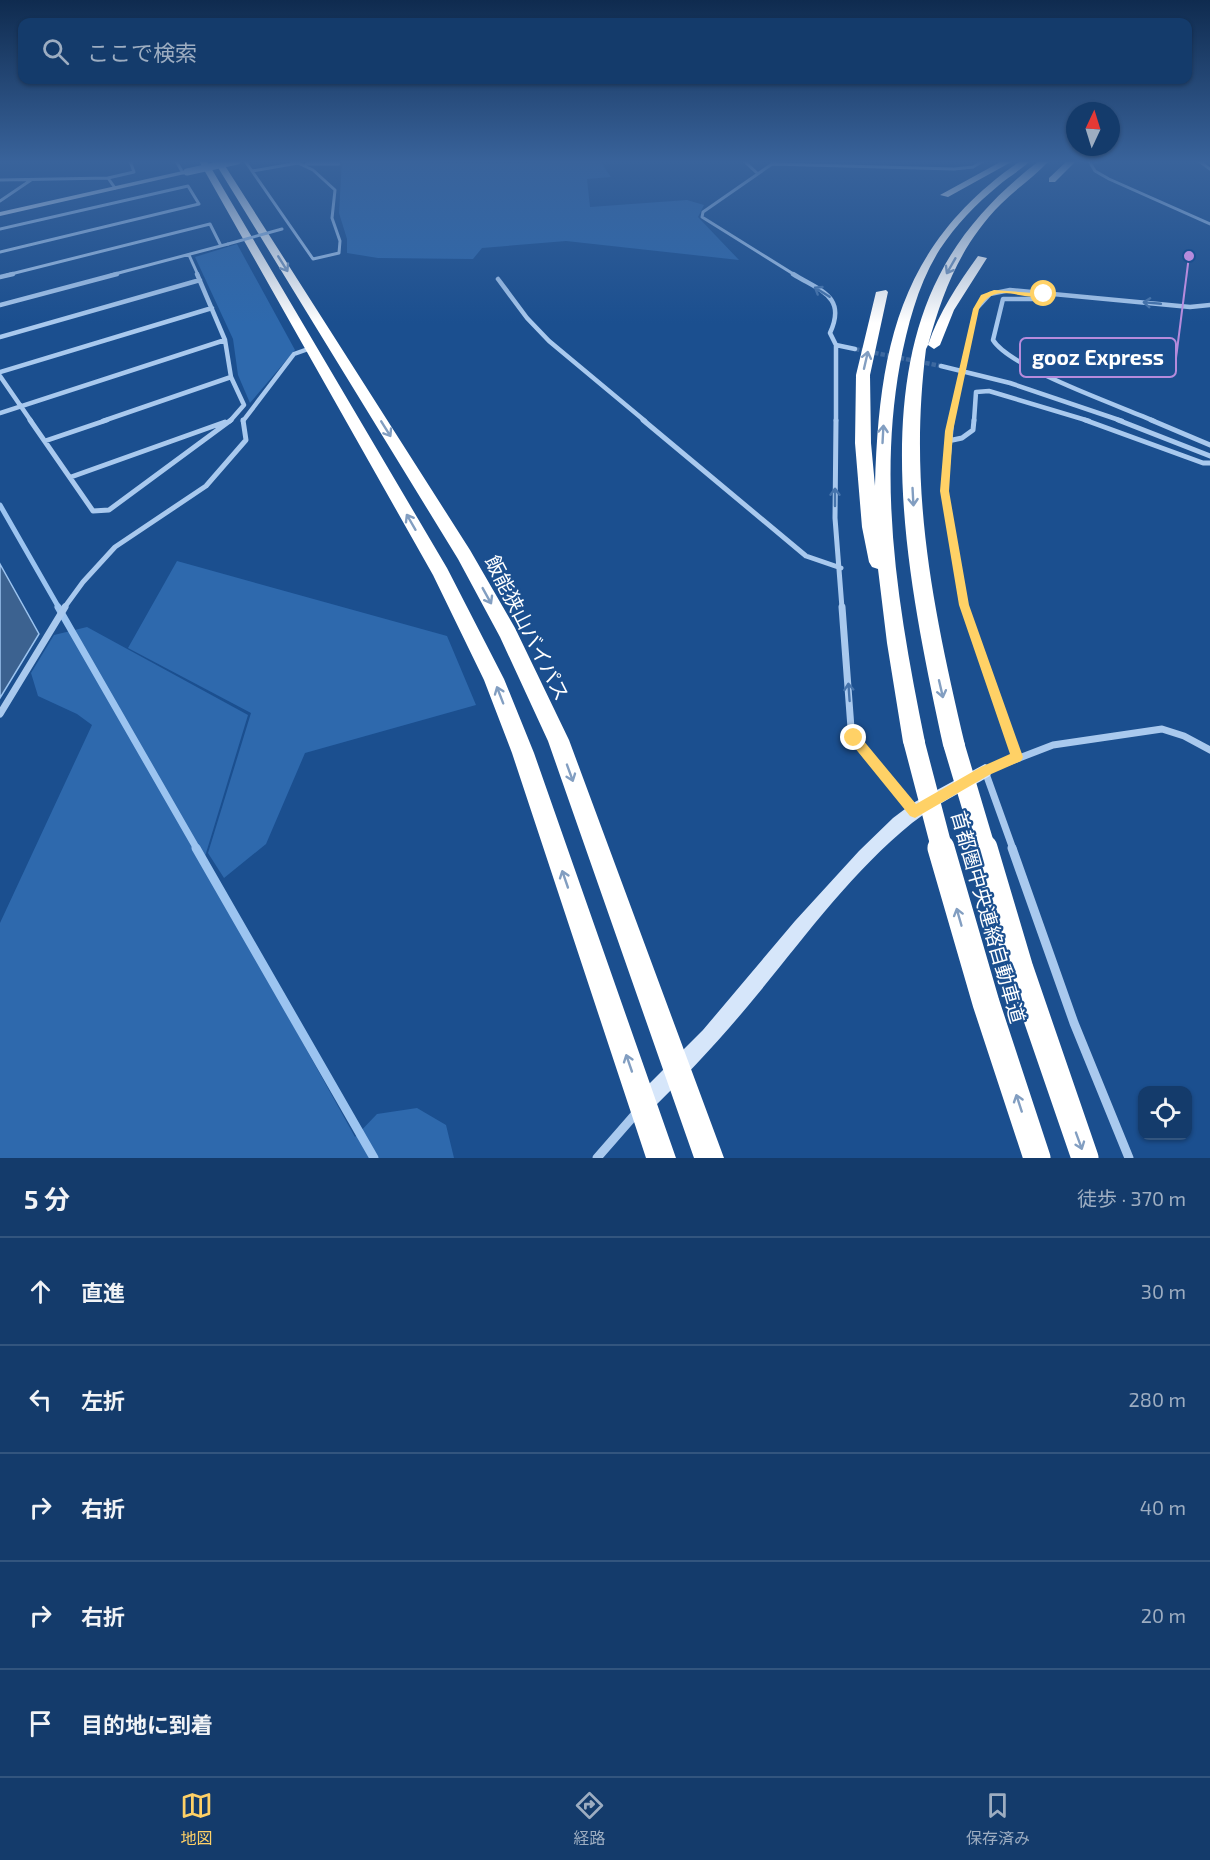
<!DOCTYPE html>
<html lang="ja">
<head>
<meta charset="utf-8">
<style>
	body { margin:0; font-family:"Exo 2","Noto Sans JP",sans-serif; background:#214673; color:#f1f3f6 }
	.controls { position:absolute; right:18px; bottom:18px; display:grid; overflow:hidden; border-radius:12px; box-shadow:0 2px 4px #0004 }
	.controls button { width:54px; height:54px; display:grid; place-items:center; padding:0; border:0; border-bottom:2px solid #33557e; background:#143b6b; color:#f1f3f6; font:30px sans-serif }
	.compass { position:absolute; left:1066px; top:102px; width:54px; height:54px; border-radius:50%; background:#143b6b; box-shadow:0 2px 4px #0004; rotate:4deg }
	.stop { position:absolute; width:18px; height:18px; margin:-14px; border:4px solid #ffd166; border-radius:50%; background:#fff }
	.stop.end { background:#ffd166; border-color:#fff; box-shadow:0 2px 6px #0008 }
	.list { margin:0; padding:0; list-style:none }
	h2 { display:flex; justify-content:space-between; align-items:center; height:78px; margin:0; padding:0 24px; font-size:26px }
	h2 small { font-size:20px; font-weight:400; color:#9dadc1 }
	.list li { display:grid; grid-template-columns:39px 1fr auto; gap:18px; align-items:center; box-sizing:border-box; height:108px; padding:0 24px; border-top:2px solid #33557e }
	.list b { display:block; font-size:22px; white-space:nowrap }
	.list em { font-size:20px; font-style:normal; color:#9dadc1 }
	.icon { flex:none; width:33px; height:33px; fill:none; stroke:currentColor; stroke-width:2; stroke-linecap:round; stroke-linejoin:round }
	.map { position:relative; flex:none; width:1210px; height:1158px; overflow:hidden }
	.search { position:absolute; background:#143b6b; box-shadow:0 2px 4px #0004; left:18px; right:18px; top:18px; height:66px; display:flex; align-items:center; gap:15px; box-sizing:border-box; padding:0 21px; border-radius:12px; color:#9dadc1; font-size:22px }
	.sheet { height:618px; background:#143b6b }
	nav { display:flex; justify-content:space-around; align-items:center; box-sizing:border-box; height:84px; border-top:2px solid #33557e; background:#143b6b; font-size:16px; color:#9dadc1 }
	nav a { display:grid; justify-items:center; gap:3px }
	nav .on { color:#ffd166 }
	.map>svg:first-child { display:block }
	.green { fill:#2e69ad }
	.water { fill:#3c6290; stroke:#9cc4f0; stroke-width:1.5 }
	.lines { fill:none; stroke-linecap:round; stroke-linejoin:round }
	.stream-far2 { stroke:#9cc4f0; stroke-width:5 }
	.stream-far1 { stroke:#9cc4f0; stroke-width:7 }
	.stream { stroke:#9cc4f0; stroke-width:9 }
	.street-tunnel { stroke:#3d69a0; stroke-width:4.5; stroke-dasharray:4.5 2; stroke-linecap:butt }
	.street-far4 { stroke:#a9c9ee; stroke-width:3 }
	.street-far3 { stroke:#a9c9ee; stroke-width:4.5 }
	.street-far2 { stroke:#a9c9ee; stroke-width:5 }
	.street-far1 { stroke:#a9c9ee; stroke-width:7 }
	.street { stroke:#a9c9ee; stroke-width:9 }
	.secondary { fill:#d6e6fa; fill-rule:evenodd }
	.highway { fill:#fff; fill-rule:evenodd }
	.street-bridge { stroke:#a9c9ee; stroke-width:3 }
	.secondary-bridge { stroke:#d6e6fa; stroke-width:7 }
	.highway-bridge-far1 { stroke:#fff; stroke-width:21 }
	.highway-bridge { stroke:#fff; stroke-width:27 }
	.oneway { stroke:#829ec1 }
	.oneway2 { stroke:#4674ac }
	.route { fill:#ffd166 }
	.labels { text-anchor:middle; stroke-width:4.5; stroke-linejoin:round; paint-order:stroke }
	.street-label { font-size:20px; fill:#fff; stroke:#1b4f8f }
	.leader { fill:none; stroke:#b68bdc; stroke-width:2 }
	.callout-dot { fill:#b68bdc; stroke:#1b4f8f; stroke-width:2 }
	.callout { fill:#1b4f8f; stroke:#b68bdc; stroke-width:2 }
	.callout-label { font-size:21px; text-anchor:middle; font-weight:bold; fill:#fff }
</style>
</head>
<body>
<div class="map">
<svg width="1210" height="1158" viewBox="0 0 1210 1158">
	<rect width="100%" height="100%" fill="#1b4f8f"/>
	<path class="green" d="M 342,161 L 494,164 L 600,161 L 611,177 L 587,179 L 590,207 L 687,200 L 704,205 L 698,217 L 739,260 L 566,241 L 482,248 L 473,259 L 378,258 L 347,253 L 347,239 L 339,213 Z
		M 237,244 L 295,350 L 250,403 L 238,375 L 233,339 L 195,257 Z
		M 177,561 L 447,636 L 476,705 L 305,753 L 266,844 L 224,878 L 208,853 L 251,713 L 128,648 Z
		M 87,627 L 248,715 L 203,863 L 355,1137 L 377,1114 L 417,1108 L 446,1125 L 454,1158 L 0,1158 L 0,923 L 92,725 L 77,714 L 38,696 L 31,673 L 54,635 Z"/>
	<path class="water" d="M 0,564 L 39,634 L 0,698 Z"/>
	<g class="lines">
		<path class="stream-far2" d="M 0,505 L 59,608"/>
		<path class="stream-far1" d="M 58,607 L 197,849"/>
		<path class="stream" d="M 196,848 L 374,1158"/>
		<path class="street-tunnel" d="M 855,349 L 941,366"/>
		<path class="street-far4" d="M 176,161 L 183,173
			M 245,161 L 252,171
			M 744,161 L 757,173
			M 1089,161 L 1095,171 L 1109,179 L 1210,224
			M 1199,161 L 1210,169
			M 298,163 L 313,170 L 335,190 L 332,218 L 340,241 L 339,253 L 313,259 L 252,171 Z
			M 306,164 L 339,164
			M 108,178 L 134,172 L 130,161
			M 0,180 L 108,178 L 115,188
			M 0,201 L 31,180
			M 0,229 L 188,186 L 199,204 L 0,252
			M 189,255 L 198,275
			M 7,275 L 210,224 L 221,246
			M 111,275 L 228,244
			M 795,275 L 702,217 L 703,212 L 772,164 L 954,169 L 973,167 L 983,161"/>
		<path class="street-far3" d="M 197,274 L 225,340 L 231,377 L 244,405 L 230,421
			M 793,274 C 820,291 847,296 830,333 L 836,345 L 836,421
			M 0,277 L 13,274
			M 498,279 L 527,318 L 549,341 L 645,421
			M 1044,294 L 1044,298 L 1040,299 L 1003,299 L 993,340 C 1010,368 1120,406 1154,421
			M 0,305 L 117,274
			M 0,337 L 200,280
			M 836,345 L 855,349
			M 941,366 L 1010,383 L 1122,421
			M 0,372 L 212,308
			M 0,376 L 31,421
			M 0,413 L 225,340
			M 103,421 L 231,377
			M 243,421 L 294,354 L 311,348
			M 951,421 L 976,309 L 990,294 L 1010,290 L 1190,307 L 1210,305
			M 974,421 L 976,392 L 989,391 L 1089,421"/>
		<path class="street-far2" d="M 30,420 L 93,511 L 109,510 L 231,420
			M 643,420 L 806,556 L 841,568
			M 836,420 L 835,518 L 842,608
			M 952,420 L 945,491 L 965,608
			M 1085,420 L 1203,463 L 1210,463
			M 1118,420 L 1210,456
			M 1151,420 L 1210,445
			M 45,441 L 107,420
			M 948,441 L 962,438 L 973,430 L 974,420
			M 71,477 L 225,422
			M 64,608 L 83,582 L 115,547 L 206,486 L 246,440 L 243,420"/>
		<path class="street-far1" d="M 842,607 L 851,728 L 862,749 L 914,811
			M 965,607 L 1017,757
			M 0,714 L 65,607
			M 1013,849 L 985,771 L 1053,745 L 1162,729 L 1184,736 L 1210,750"/>
		<path class="street" d="M 1012,848 L 1074,1023 L 1129,1158
			M 597,1158 L 638,1111"/>
		<path class="secondary" d="M 187,170 L 189,173 L 0,216 L 0,212 Z
			M 985,764 L 990,766 L 992,771 L 990,776 C 964,791 936,804 912,823 C 848,875 799,945 747,1007 C 716,1044 684,1078 650,1111 L 643,1114 L 636,1111 L 633,1104 L 636,1097 L 703,1030 L 795,921 L 859,851 L 893,818 L 913,803 Z"/>
		<path class="highway" d="M 199,161 L 207,161 L 447,568 L 504,679 L 534,753 L 676,1158 L 646,1158 L 512,753 L 484,680 L 433,575 Z
			M 214,161 L 222,161 L 470,550 L 515,628 L 569,740 L 724,1158 L 694,1158 L 548,741 L 500,637 L 458,559 Z
			M 1002,161 L 1013,161 L 948,197 L 940,195 Z
			M 1020,161 L 1030,161 C 1021,170 1008,177 998,186 C 976,204 956,225 940,249 C 918,284 908,324 900,364 C 877,491 900,618 925,742 L 922,749 L 914,752 L 906,749 L 903,742 L 887,643 L 878,569 L 872,567 L 869,562 L 862,527 L 855,443 L 856,375 L 876,292 L 886,290 L 888,292 L 870,375 L 871,443 L 875,486 C 879,347 900,244 1020,161 Z
			M 1039,161 L 1049,161 C 1035,176 1016,189 1001,204 C 961,244 943,291 928,345 C 939,312 958,284 978,256 L 987,258 L 954,310 L 940,345 L 934,349 L 928,345 L 926,349 C 908,491 933,608 965,745 L 962,752 L 954,755 L 946,752 L 943,745 C 913,605 870,410 939,276 C 962,230 998,192 1039,161 Z
			M 1067,161 L 1076,161 L 1055,182 L 1049,182 L 1049,178 Z"/>
		<path class="street-bridge" d="M 228,244 L 282,229"/>
		<path class="secondary-bridge" d="M 187,172 L 237,161"/>
		<path class="highway-bridge-far1" d="M 914,742 L 942,849
			M 954,745 L 985,849"/>
		<path class="highway-bridge" d="M 941,848 L 986,1003 L 1037,1158
			M 984,848 L 1020,969 L 1085,1158"/>
	</g>
	<defs><path id="oneway-shaft" d="M-6 0H5M1.5-3L5.5 0L1.5 3" fill="none" stroke-width="1.6" stroke-linecap="round" stroke-linejoin="round" transform="scale(1.5)"/></defs>
	<g class="oneway">
		<use href="#oneway-shaft" transform="translate(283 264) rotate(58)"/>
		<use href="#oneway-shaft" transform="translate(951 266) rotate(120)"/>
		<use href="#oneway-shaft" transform="translate(866 360) rotate(-77)"/>
		<use href="#oneway-shaft" transform="translate(386 429) rotate(58)"/>
		<use href="#oneway-shaft" transform="translate(883 434) rotate(-87)"/>
		<use href="#oneway-shaft" transform="translate(913 497) rotate(87)"/>
		<use href="#oneway-shaft" transform="translate(411 522) rotate(-120)"/>
		<use href="#oneway-shaft" transform="translate(487 596) rotate(61)"/>
		<use href="#oneway-shaft" transform="translate(941 689) rotate(77)"/>
		<use href="#oneway-shaft" transform="translate(500 695) rotate(-111)"/>
		<use href="#oneway-shaft" transform="translate(570 773) rotate(70)"/>
		<use href="#oneway-shaft" transform="translate(565 879) rotate(-109)"/>
		<use href="#oneway-shaft" transform="translate(959 917) rotate(-106)"/>
		<use href="#oneway-shaft" transform="translate(629 1063) rotate(-109)"/>
		<use href="#oneway-shaft" transform="translate(1019 1103) rotate(-108)"/>
		<use href="#oneway-shaft" transform="translate(1079 1141) rotate(70)"/>
	</g>
	<g class="oneway2">
		<use href="#oneway-shaft" transform="translate(822 292) rotate(-148)"/>
		<use href="#oneway-shaft" transform="translate(1152 303) rotate(-175)"/>
		<use href="#oneway-shaft" transform="translate(835 497) rotate(-90)"/>
		<use href="#oneway-shaft" transform="translate(849 692) rotate(-94)"/>
	</g>
	<linearGradient id="sky" x2="0" y2="1"><stop stop-color="#0f2b4f"/><stop offset="0.5" stop-color="#39639b"/><stop offset="1" stop-color="#39639b" stop-opacity="0"/></linearGradient>
	<rect width="1210" height="323" fill="url(#sky)"/>
	<path class="route" d="M 994,290 L 1047,294 C 1023,305 997,277 979,309 L 953,431 L 949,491 L 969,605 L 1023,757 L 1021,761 L 989,775 L 915,818 L 910,816 L 850,742 L 850,734 L 858,734 L 916,804 L 981,767 L 1010,754 L 959,605 L 940,491 L 945,431 L 973,309 L 981,295 Z"/>
	<g class="labels">
		<g class="street-label">
			<text transform="translate(527 628) rotate(63)" y="7">飯能狭山バイパス</text>
			<text transform="translate(988 917) rotate(74)" y="7">首都圏中央連絡自動車道</text>
		</g>
	</g>
	<path class="leader" d="M1189 256L1176 358"/>
	<circle class="callout-dot" cx="1189" cy="256" r="6"/>
	<rect class="callout" x="1020" y="338" width="156" height="39" rx="6"/>
	<g class="callout-label">
		<text x="1098" y="365">gooz Express</text>
	</g>
</svg>
<div class="controls">
<button><svg class="icon" aria-label="locate" viewBox="0 0 24 24"><circle cx="12" cy="12" r="6"/><path d="M12 2v4M12 18v4M2 12h4M18 12h4"/></svg></button>
</div>
<svg class="compass" viewBox="-18 -18 36 36"><path d="M0-13l5 13h-10z" fill="#e53935"/><path d="M0 13l5-13h-10z" fill="#9dadc1"/></svg>
<div class="stop" style="left:1044px;top:294px"></div>
<div class="stop end" style="left:854px;top:738px"></div>
<div class="search"><svg class="icon" aria-label="search" viewBox="0 0 24 24"><circle cx="10" cy="10" r="6"/><path d="M15 15l6 6"/></svg>ここで検索</div>
</div>
<section class="sheet">
<h2>5 分<small>徒歩 · 370 m</small></h2>
<ul class="list">
<li><svg class="icon" aria-label="ahead" viewBox="0 0 24 24"><path d="M12 20V5M6 11l6-6 6 6"/></svg><div><b>直進</b></div><em>30 m</em></li>
<li><svg class="icon" aria-label="left" viewBox="0 0 24 24"><path d="M17 20v-9H6M10 6l-5 5 5 5"/></svg><div><b>左折</b></div><em>280 m</em></li>
<li><svg class="icon" aria-label="right" viewBox="0 0 24 24"><path d="M7 20v-9h11M14 6l5 5-5 5"/></svg><div><b>右折</b></div><em>40 m</em></li>
<li><svg class="icon" aria-label="right" viewBox="0 0 24 24"><path d="M7 20v-9h11M14 6l5 5-5 5"/></svg><div><b>右折</b></div><em>20 m</em></li>
<li><svg class="icon" aria-label="arrive" viewBox="0 0 24 24"><path d="M6 21V4h12l-3 4 3 4H6"/></svg><div><b>目的地に到着</b></div></li>
</ul>
</section>
<nav>
<a class="on"><svg class="icon" aria-label="map" viewBox="0 0 24 24"><path d="M3 6l6-2 6 2 6-2v14l-6 2-6-2-6 2zM9 4v14M15 6v14"/></svg>地図</a>
<a><svg class="icon" aria-label="directions" viewBox="0 0 24 24"><path d="M12 3l9 9-9 9-9-9zM9 14v-3h6M13 9l2 2-2 2"/></svg>経路</a>
<a><svg class="icon" aria-label="saved" viewBox="0 0 24 24"><path d="M7 4h10v16l-5-4-5 4z"/></svg>保存済み</a>
</nav>
</body>
</html>
